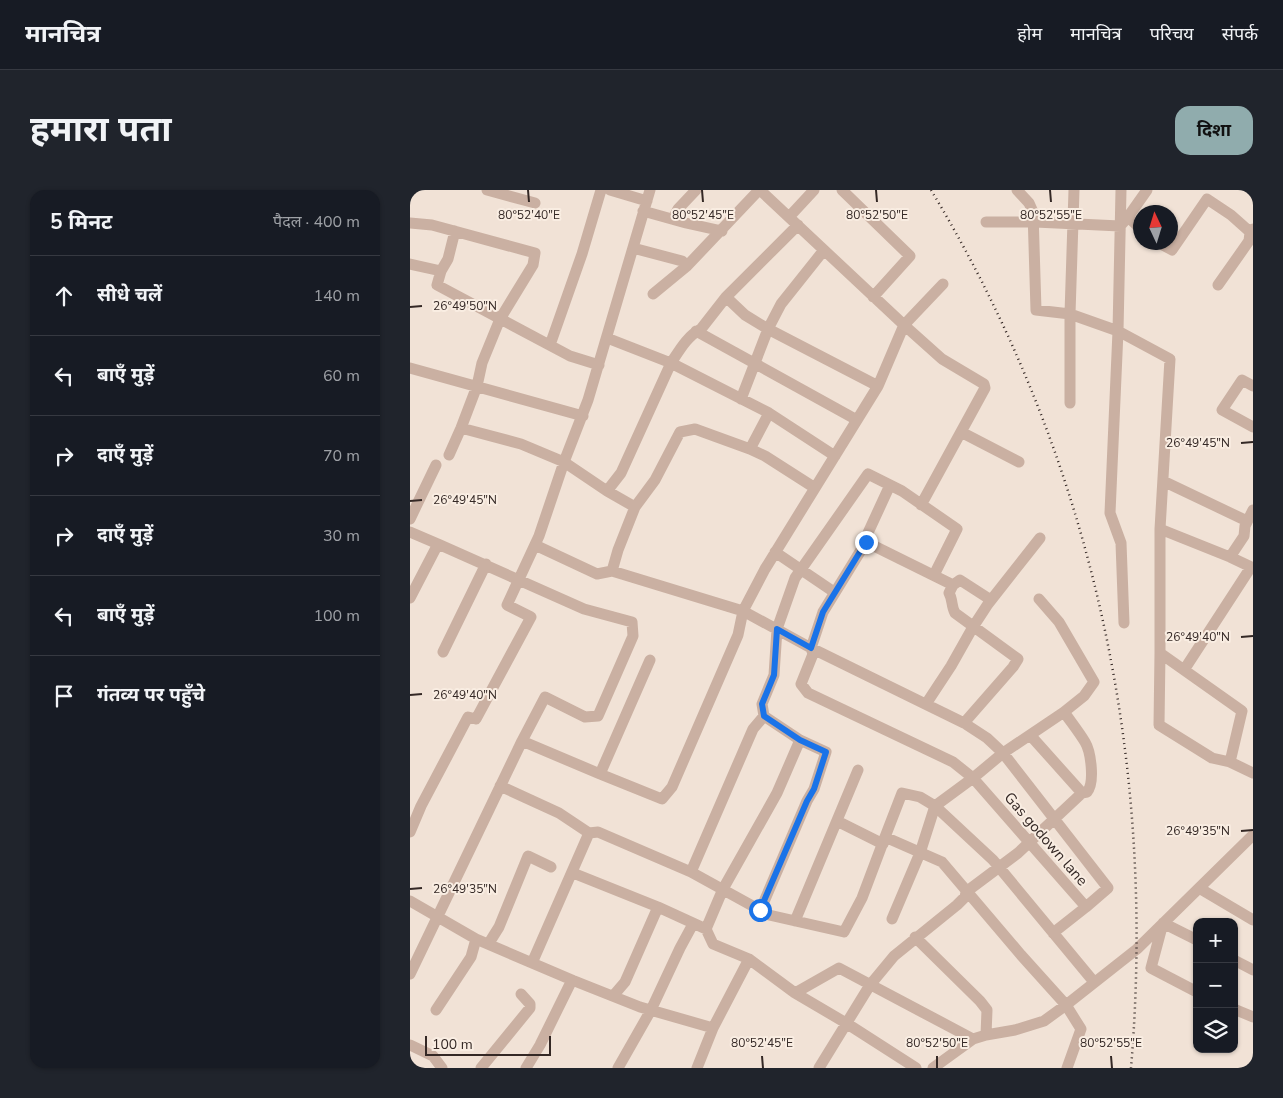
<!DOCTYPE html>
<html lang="hi">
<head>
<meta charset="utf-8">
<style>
	body { margin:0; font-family:"Nunito Sans","Noto Sans Devanagari",sans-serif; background:#20242c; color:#f1f3f6 }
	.controls { position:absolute; right:15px; bottom:15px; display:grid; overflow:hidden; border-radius:10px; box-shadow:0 1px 4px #0004 }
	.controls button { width:45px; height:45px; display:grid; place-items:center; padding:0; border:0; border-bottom:1px solid #363941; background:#171b24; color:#f1f3f6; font:25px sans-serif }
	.compass { position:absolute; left:723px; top:15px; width:45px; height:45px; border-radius:50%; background:#171b24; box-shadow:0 1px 4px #0004; rotate:356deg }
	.scale { position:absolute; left:15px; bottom:12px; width:126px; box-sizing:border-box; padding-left:5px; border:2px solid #342825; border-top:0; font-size:14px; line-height:18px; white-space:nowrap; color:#342825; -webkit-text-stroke:4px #f9ede2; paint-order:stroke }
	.stop { position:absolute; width:15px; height:15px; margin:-11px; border:4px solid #1a73e8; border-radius:50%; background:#fff }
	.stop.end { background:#1a73e8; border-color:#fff; box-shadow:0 1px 5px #0008 }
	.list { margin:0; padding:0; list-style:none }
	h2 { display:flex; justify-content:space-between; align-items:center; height:65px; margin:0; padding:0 20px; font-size:21px }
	h2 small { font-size:16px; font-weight:400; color:#9ea1a6 }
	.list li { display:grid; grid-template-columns:32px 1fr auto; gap:15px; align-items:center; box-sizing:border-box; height:80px; padding:0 20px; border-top:1px solid #363941 }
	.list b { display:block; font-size:19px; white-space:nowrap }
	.list em { font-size:16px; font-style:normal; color:#9ea1a6 }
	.icon { flex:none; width:28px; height:28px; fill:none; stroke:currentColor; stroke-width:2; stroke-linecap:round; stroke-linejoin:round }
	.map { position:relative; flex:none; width:843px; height:878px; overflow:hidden; border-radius:15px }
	header { display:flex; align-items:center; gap:30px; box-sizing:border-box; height:70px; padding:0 25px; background:#171b24; border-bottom:1px solid #363941 }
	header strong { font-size:24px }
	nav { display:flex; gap:28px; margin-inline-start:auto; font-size:18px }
	.intro { display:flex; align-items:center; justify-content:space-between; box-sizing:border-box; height:120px; padding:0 30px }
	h1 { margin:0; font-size:35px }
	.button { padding:12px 22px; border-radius:15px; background:#90acad; color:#111; font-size:18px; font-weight:700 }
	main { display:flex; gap:30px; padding:0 30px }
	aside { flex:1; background:#171b24; border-radius:15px; box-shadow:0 1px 4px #0004 }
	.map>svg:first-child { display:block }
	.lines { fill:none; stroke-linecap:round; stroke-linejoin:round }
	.minor { stroke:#cab0a2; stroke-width:11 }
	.rail { stroke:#342825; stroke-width:2.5; stroke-dasharray:1 4; stroke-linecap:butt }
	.route { stroke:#1a73e8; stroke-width:6 }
	.ticks { fill:none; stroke:#342825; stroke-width:2 }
	.labels { text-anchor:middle; stroke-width:4; stroke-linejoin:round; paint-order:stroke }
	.street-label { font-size:15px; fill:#342825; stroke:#f9ede2 }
	.ticks-label { font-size:12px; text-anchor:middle; fill:#342825; stroke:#f9ede2; stroke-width:4; stroke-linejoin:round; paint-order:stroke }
</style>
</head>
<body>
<header>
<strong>मानचित्र</strong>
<nav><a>होम</a><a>मानचित्र</a><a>परिचय</a><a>संपर्क</a></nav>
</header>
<div class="intro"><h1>हमारा पता</h1><a class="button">दिशा</a></div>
<main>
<aside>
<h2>5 मिनट<small>पैदल · 400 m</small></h2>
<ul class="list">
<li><svg class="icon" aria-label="ahead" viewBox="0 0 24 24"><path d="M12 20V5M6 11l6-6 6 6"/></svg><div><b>सीधे चलें</b></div><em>140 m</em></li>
<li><svg class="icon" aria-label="left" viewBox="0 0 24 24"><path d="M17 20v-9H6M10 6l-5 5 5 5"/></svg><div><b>बाएँ मुड़ें</b></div><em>60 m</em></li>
<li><svg class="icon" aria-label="right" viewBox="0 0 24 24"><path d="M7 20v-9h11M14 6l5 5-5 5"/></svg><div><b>दाएँ मुड़ें</b></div><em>70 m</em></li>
<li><svg class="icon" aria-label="right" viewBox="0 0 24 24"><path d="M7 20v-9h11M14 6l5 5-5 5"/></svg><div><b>दाएँ मुड़ें</b></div><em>30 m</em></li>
<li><svg class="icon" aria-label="left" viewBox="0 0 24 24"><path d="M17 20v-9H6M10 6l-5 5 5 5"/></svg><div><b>बाएँ मुड़ें</b></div><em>100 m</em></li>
<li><svg class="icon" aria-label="arrive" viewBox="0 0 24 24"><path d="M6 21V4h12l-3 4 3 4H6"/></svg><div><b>गंतव्य पर पहुँचे</b></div></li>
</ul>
</aside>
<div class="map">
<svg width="843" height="878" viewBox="0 0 843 878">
	<rect width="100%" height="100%" fill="#f1e2d6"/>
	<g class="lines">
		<path class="minor" d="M 77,0 L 125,13
			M 200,0 L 237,11
			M 432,0 L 500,66 L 463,107
			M 607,0 L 619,13 L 623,22 L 626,120 L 660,124 L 708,141 L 700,323 L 711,353 L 714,433
			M 711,0 L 708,141 L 760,169 L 750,339 L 750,463 L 832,521 L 820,572 L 843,583
			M 233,21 L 276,33 L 312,41
			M 711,25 L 718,27 L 737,0
			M 379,27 L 404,0
			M 263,29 L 268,19 L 286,0
			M 576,32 L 625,32 L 710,36 L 718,27 L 731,39
			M 0,33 L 22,35 L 125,63 L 123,75 L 90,129 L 72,173 L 67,196 L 51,238 L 39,265
			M 45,41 L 38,69 L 31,81 L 27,95 L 160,166 L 189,175
			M 747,52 L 762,60 L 797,9 L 821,25 L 840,42 L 843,39
			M 223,58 L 272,71 L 277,76
			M 0,74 L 31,81
			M 808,95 L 839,51 L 840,42
			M 243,104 L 277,76 L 349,0
			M 316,107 L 335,125 L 358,139 L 468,196
			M 286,141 L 447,230
			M 197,148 L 261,173 L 359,223 L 425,266
			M 140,155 L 172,64 L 191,0
			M 0,178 L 173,226
			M 843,196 L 832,190 L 812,220 L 843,237
			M 331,209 L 358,139 L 371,114 L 414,60
			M 660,213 L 660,124 L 664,0
			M 51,238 L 111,254 L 154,272 L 197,301 L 225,317
			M 551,242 L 609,272
			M 340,259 L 359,223
			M 753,291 L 837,331
			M 480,295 L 457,345 L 456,352 L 543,395
			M 197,301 L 211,283 L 261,173 C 269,161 277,146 291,139 L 316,107 L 388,35
			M 511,315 L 575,198 L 574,194 L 532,169 L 494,135 L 533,94
			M 0,329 L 26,275
			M 750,339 L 820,367 L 841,377 L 774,480
			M 0,342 L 28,354
			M 456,352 L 413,422 L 401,458 L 403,464 L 391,494 L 398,503 L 543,572 L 563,588 L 676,717 L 643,743
			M 125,355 L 187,384 L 202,381 L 333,421 L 401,458 L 554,533 L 577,548 L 593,563 L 698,698 L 676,717
			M 365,362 L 424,402
			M 820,367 L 834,346 L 835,336 L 843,320
			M 202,381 L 208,360 L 225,317 L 245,290 L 270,242 L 285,239 L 340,259 L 355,266 L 405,298
			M 0,408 L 28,354 L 174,419 L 222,432 L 223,446 L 188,526 L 175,527 L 135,507 L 112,551 L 0,784
			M 629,409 L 649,432 L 684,492 L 674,506 L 654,522 L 593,563 L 563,588 L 525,616 L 583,670 L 684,792
			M 33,462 L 76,374
			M 750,463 L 749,535 L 802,568 L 820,572
			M 516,514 L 541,476 L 563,437 L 578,414 L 630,348
			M 554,533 L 603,477 L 608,469 L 545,423 C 541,416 543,410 539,403 L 543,395 L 550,390 L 581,410
			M 621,546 L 672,603
			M 112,551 L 190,584 L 252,609 L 262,597 L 328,445 L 333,421 L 355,379 L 468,196 L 494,135 L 350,0
			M 190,584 L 240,470
			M 90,596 L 149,623 L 179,643 L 188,642 L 281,682 L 359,725 L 434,742 L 452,708 L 475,647 L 532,672 L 611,765 L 656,815 L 671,839 L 657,878
			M 427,631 L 473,654
			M 0,642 L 11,616 L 58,527 L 66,529 L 121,427 L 97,415 L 129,346 L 154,272 L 178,210 L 240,0
			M 475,647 L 492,603 L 510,607 L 525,616 L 510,663 L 482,729
			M 281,682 L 343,539 L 354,526
			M 163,683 L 248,717 L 296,739 L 303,754 L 339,769
			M 789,698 L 843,730
			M 0,711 L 66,749 L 162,790 L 230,817 L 303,838 L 339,769 L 385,803 L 429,778 L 563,849
			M 350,721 L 397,611 L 404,599 L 416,562 L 390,550 L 354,526 L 352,514 L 364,485 L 367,439 L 385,388 L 458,284 L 492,301 L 547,339 L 524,385
			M 385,731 L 448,580
			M 296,739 L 313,699 L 367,603 L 390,550
			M 505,747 L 570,811 L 577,820 L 576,845
			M 787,750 L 753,733 L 741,778 L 787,802
			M 79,753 L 89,737 L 118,666 L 141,677
			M 824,770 L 843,780
			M 122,773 L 179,643
			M 385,803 L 436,833 L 506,878
			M 203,806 L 215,792 L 248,717
			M 824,819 L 843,827
			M 26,820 L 61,767 L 66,749
			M 0,855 L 23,866 L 32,878
			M 71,878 L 120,818 L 120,814 L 111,804
			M 116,878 L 130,855 L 162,790
			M 208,878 L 241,820 L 270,758 L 283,734
			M 287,878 L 303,838
			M 409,878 L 460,795 L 484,766 L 547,715 L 555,707 L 556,702 L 608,663 L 672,603 L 677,602 C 685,593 681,562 675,552 C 669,542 661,532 654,522
			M 523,878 L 563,849 L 576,845 L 605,840 L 634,831 L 656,815 L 727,759 L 843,645"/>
		<path class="rail" d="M 521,0 C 682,267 747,568 721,878"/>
	</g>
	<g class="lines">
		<path class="route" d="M 350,720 L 397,611 L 404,599 L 416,562 L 390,550 L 354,526 L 352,514 L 364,485 L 367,439 L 401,458 L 413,422 L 456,352"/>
	</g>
	<path class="ticks" d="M 118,0 L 119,12M 292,0 L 293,12M 466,0 L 467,12M 640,0 L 641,12M 0,117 L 12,116M 831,253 L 843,252M 0,311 L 12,310M 831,447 L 843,446M 0,505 L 12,504M 831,641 L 843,640M 0,699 L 12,698M 352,866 L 353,878M 527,866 L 527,878M 701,866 L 702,878"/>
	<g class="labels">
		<g class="street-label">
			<text transform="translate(636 649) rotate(49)" y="5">Gas godown lane</text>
		</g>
	</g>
	<g class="ticks-label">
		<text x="119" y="29">80°52'40"E</text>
		<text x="293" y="29">80°52'45"E</text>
		<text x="467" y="29">80°52'50"E</text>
		<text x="641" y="29">80°52'55"E</text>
		<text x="55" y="120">26°49'50"N</text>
		<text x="788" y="257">26°49'45"N</text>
		<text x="55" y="314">26°49'45"N</text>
		<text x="788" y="451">26°49'40"N</text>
		<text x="55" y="509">26°49'40"N</text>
		<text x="788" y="645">26°49'35"N</text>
		<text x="55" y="703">26°49'35"N</text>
		<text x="352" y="857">80°52'45"E</text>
		<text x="527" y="857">80°52'50"E</text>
		<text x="701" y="857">80°52'55"E</text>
	</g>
</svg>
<div class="controls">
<button>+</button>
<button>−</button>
<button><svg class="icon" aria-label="layers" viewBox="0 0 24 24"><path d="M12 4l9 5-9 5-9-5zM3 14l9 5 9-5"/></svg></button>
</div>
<svg class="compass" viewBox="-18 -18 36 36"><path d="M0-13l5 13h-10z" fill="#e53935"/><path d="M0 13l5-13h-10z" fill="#9ea1a6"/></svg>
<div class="scale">100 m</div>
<div class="stop" style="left:350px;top:720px"></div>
<div class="stop end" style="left:456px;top:352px"></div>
</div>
</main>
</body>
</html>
